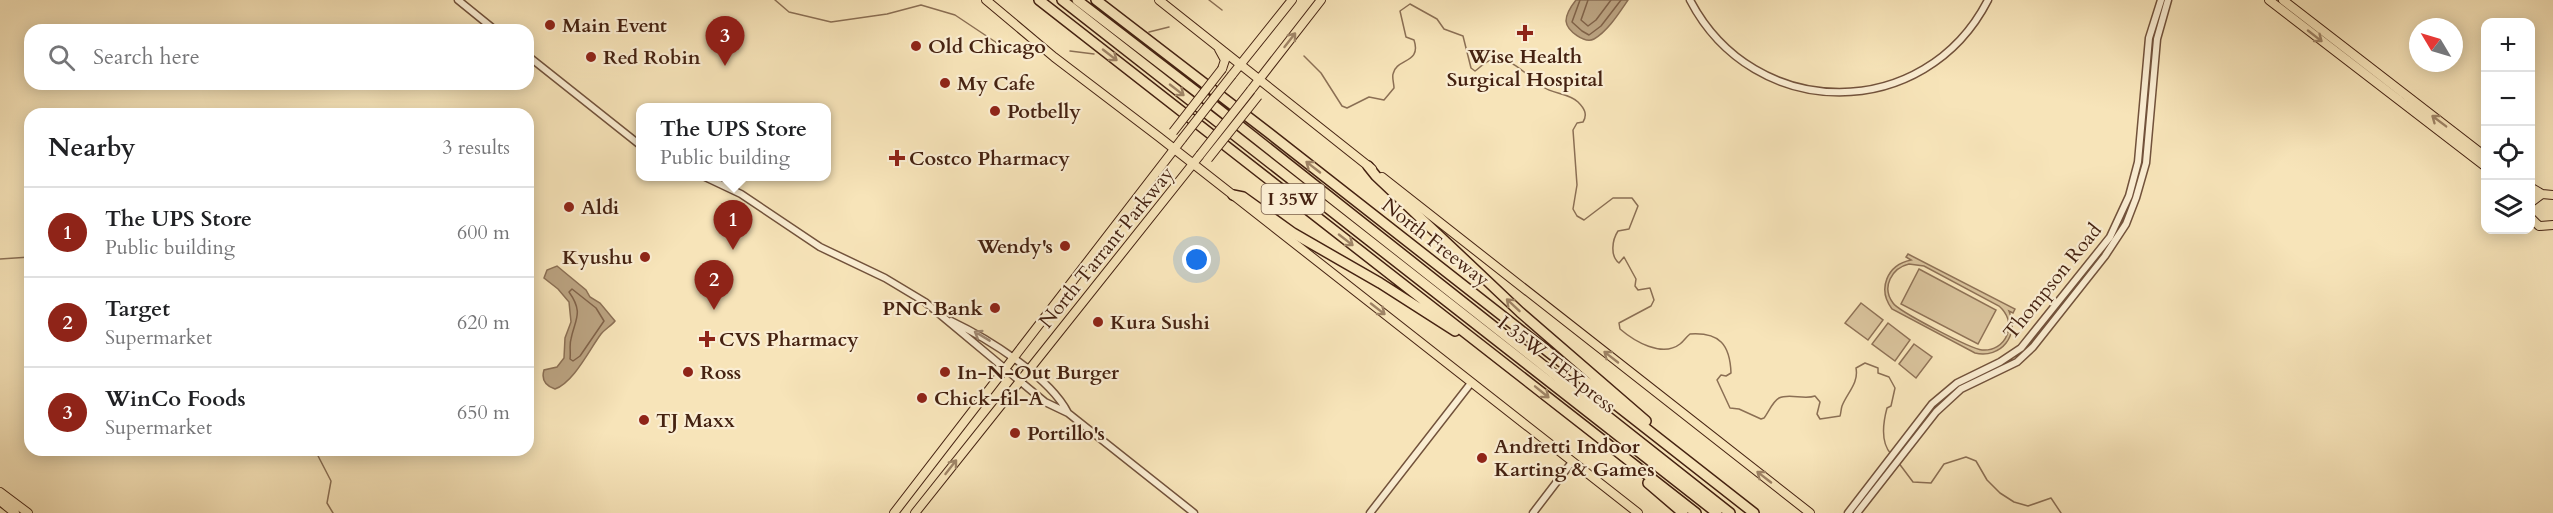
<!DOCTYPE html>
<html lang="en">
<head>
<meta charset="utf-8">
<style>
	body { margin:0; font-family:Cardo,serif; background:#f2f2f2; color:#202124 }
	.controls { position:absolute; right:18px; top:18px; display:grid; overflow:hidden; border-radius:12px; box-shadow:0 3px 15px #0003 }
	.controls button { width:54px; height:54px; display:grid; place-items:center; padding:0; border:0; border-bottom:2px solid #e0e0e0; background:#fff; color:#202124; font:30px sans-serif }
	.compass { position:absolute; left:2409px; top:18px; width:54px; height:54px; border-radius:50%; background:#fff; box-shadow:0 3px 15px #0003; rotate:308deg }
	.you { position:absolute; left:1197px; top:260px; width:21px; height:21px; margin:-15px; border:4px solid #fff; border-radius:50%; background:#1a73e8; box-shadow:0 0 0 9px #1a73e833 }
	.badge { display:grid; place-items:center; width:39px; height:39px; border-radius:50%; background:#8f2418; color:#fff; font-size:20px; font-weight:700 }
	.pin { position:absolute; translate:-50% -50px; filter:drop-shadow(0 2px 3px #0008) }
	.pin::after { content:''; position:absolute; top:32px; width:21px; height:18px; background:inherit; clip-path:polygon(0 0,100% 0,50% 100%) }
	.popup { position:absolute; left:636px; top:103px; width:195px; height:78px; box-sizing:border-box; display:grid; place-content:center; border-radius:12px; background:#fff; filter:drop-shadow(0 2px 4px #0005); font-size:20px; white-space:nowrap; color:#757577 }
	.popup b { font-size:22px; color:#202124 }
	.popup::after { content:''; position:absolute; left:50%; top:100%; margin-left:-12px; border:12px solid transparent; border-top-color:#fff }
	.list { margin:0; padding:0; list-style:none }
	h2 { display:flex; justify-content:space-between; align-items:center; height:78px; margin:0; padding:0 24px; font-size:26px }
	h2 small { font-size:20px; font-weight:400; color:#757577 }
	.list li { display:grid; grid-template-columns:39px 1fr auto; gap:18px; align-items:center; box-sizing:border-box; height:90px; padding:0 24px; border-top:2px solid #e0e0e0 }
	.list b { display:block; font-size:22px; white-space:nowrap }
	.list p { margin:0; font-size:20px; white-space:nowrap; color:#757577 }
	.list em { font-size:20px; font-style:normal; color:#757577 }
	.icon { flex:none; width:33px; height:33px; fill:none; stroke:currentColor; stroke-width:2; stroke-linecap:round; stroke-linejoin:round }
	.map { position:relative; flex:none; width:2553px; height:513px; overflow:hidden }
	.search { position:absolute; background:#fff; box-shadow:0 3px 15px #0003; left:24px; top:24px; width:510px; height:66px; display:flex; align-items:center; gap:15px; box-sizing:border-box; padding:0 21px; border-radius:18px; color:#757577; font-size:22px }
	.panel { position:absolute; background:#fff; box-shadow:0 3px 15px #0003; left:24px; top:108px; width:510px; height:348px; border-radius:18px }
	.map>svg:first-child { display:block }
	.green { fill:#d9c39c; stroke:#8f7256; stroke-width:1.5; fill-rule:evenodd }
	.water { fill:#baa280; stroke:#8b6f54; stroke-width:1.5 }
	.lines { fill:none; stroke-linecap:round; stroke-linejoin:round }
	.shore { stroke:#806248; stroke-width:1.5 }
	.stream { stroke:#8b6f54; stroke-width:1.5 }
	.minor-casing { stroke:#72523b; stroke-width:9 }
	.major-casing { stroke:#452211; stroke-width:10 }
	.highway-casing { stroke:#452211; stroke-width:12 }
	.minor { stroke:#faedd2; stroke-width:6 }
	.major { stroke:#f7e4b9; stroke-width:8 }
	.highway { stroke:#f7e4b9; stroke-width:9 }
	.major-bridge-casing { stroke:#452211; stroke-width:10; stroke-linecap:butt }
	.major-bridge { stroke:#f7e4b9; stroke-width:8 }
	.oneway { stroke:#9e8365 }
	.oneway2 { stroke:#a08872 }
	.poi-dot { fill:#8f2418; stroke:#faedd2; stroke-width:2 }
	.labels { text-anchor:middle; stroke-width:4.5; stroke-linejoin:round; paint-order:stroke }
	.shield { fill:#faedd2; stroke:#7b5f4b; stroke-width:1.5 }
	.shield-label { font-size:18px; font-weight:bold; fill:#452211 }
	.poi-label { font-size:20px; font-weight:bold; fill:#452211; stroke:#faedd2; text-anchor:start }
	.street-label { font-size:20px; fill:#452211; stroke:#faedd2 }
</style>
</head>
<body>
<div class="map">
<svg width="2553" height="513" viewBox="0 0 2553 513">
	<rect width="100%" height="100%" fill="#f7e4b9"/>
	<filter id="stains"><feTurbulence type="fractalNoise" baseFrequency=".00333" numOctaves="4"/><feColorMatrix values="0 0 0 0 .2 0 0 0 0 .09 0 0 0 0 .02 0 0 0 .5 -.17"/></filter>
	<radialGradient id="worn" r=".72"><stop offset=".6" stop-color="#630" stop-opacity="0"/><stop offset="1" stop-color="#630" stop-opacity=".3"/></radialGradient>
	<path class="green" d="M 1908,254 L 2015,309 L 2013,313 L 2009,311 C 2020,335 2001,359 1975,353 L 1892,309 C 1877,289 1887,265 1911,260 L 1906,257 ZM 1909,264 L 1924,266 L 1999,306 C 2007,313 2012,324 2007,335 C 2003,345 1993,351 1982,350 C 1971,349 1898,311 1893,303 C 1881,287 1892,268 1909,264 Z
		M 1919,269 L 1996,310 L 1978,344 L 1901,304 Z
		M 1861,303 L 1883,320 L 1868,340 L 1845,323 Z
		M 1888,323 L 1910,340 L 1895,361 L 1872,344 Z
		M 1914,344 L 1932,357 L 1916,378 L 1899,364 Z"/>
	<path class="water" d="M 1576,0 L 1628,0 C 1619,13 1608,31 1594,39 C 1585,44 1567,31 1566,21 C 1566,13 1572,5 1576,0 Z
		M 557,266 L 586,290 L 590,297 L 600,303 L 615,321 C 611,326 605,329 601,334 C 589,350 574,382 555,389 C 546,386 541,380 544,370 L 557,367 L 564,358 L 565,338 L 571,322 L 569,302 L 558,289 L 544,278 L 547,270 Z"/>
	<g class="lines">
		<path class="shore" d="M 1580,0 L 1572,22 L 1582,31 L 1589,35 L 1601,26 L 1621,0
			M 1588,0 L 1581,20 L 1588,26 L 1596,20 L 1611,0
			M 572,289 L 596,308 L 604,321 L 580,356 L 573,361 L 570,359 C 571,352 569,345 571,339 C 575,319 584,313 569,292 Z"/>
		<path class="stream" d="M 775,0 L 789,12 L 831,22 L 887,14 L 921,5 L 955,15 L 1003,47 L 1029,50
			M 1209,0 L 1222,10
			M 1149,32 L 1169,27
			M 1070,51 L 1094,54
			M 1304,56 L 1321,73 L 1342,106 L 1347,108 L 1369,97 L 1384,100 L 1394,88 C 1394,84 1392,78 1393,74 C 1396,58 1422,64 1414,40 L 1406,37 L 1400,11 L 1410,4 L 1437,19 L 1444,29 L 1463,36 L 1471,68 L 1475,71 C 1483,65 1489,58 1500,59 C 1512,59 1533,80 1543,87 C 1553,94 1569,93 1578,102 C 1584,108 1588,114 1583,122 L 1577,123 L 1573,130 L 1577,185 L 1573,209 L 1577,216 L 1584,220 L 1613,198 L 1632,198 L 1638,206 L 1629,229 L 1618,231 C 1612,240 1610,256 1619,263 L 1624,257 L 1636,279 L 1635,286 L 1638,290 L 1650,288 L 1654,300 L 1651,306 L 1619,323 L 1620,329 C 1634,341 1662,358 1680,344 C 1684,341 1686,337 1690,334 C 1720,332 1730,345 1731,373 L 1726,376 L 1721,375 L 1717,380 L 1730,408 L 1739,409 L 1761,419 L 1764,418 C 1768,413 1773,401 1779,398 C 1789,393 1804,400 1815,396 L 1820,402 L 1817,414 L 1820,419 L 1840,416 C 1841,413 1841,409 1842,406 C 1847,393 1859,383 1856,368 L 1865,363 L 1878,368 L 1878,373 L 1889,377 L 1895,388 L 1891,406 L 1887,408 C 1883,423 1880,442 1891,454
			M 0,259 L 30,257
			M 315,450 L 331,481 L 327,503 L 333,513
			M 1898,462 L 1913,482 L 1931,483 L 1944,464 L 1966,457 L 1976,461 L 1987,480 L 2000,493 L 2014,502 L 2028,506 L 2051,498 L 2061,513"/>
		<defs>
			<path id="minor" d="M 458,0 L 495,30
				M 1690,0 C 1754,123 1925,123 1988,0
				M 528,56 L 640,145
				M 703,176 L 741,194 L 820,247 L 885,278 L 925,302 L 1045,402 L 1068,413 L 1194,513
				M 951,321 C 987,338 1050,377 1068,413
				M 1370,513 L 1471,383
				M 1533,513 L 1572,462
				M 1848,513 L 1932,404 L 1957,383 L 2000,362 L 2021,348 L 2110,237 L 2129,196 L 2138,162 L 2149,38 L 2161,0
				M 1857,513 L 1936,412 L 1961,389 L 2017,362 L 2033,347 L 2105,256 L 2126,224 L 2136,198 L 2146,163 L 2157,39 L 2168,0"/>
			<path id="major" d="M 986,0 L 1054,57 L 1159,137 L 1638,513
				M 1159,0 L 1372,169
				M 2269,0 L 2486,167
				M 2283,0 L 2486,157
				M 1219,49 L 1225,60 L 1222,69
				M 1232,75 L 1292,0
				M 1251,90 L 1321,0
				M 1382,177 L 1810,513
				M 2530,187 L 2542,194
				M 2530,203 L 2542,194 L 2553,195
				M 2530,217 L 2539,226 L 2553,225
				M 0,492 L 28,513
				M 0,501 L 15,513
				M 894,513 L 1182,139
				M 915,513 L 1200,155"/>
			<path id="highway" d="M 1039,0 L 1696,513
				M 1062,0 L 1717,513
				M 1077,0 L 1202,96 L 1730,513
				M 1096,0 L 1269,133 L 1754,513
				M 1368,166 L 1376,176 L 1520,312 L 1646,421
				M 1233,195 L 1243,197 L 1293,233 L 1380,283 L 1455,331
				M 1648,483 L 1683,513"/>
		</defs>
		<use href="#minor" class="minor-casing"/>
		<use href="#major" class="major-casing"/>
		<use href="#highway" class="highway-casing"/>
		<use href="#minor" class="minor"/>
		<use href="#major" class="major"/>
		<use href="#highway" class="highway"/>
		<defs>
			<path id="major-bridge" d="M 1173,132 L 1222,69
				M 1182,139 L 1232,75
				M 1200,155 L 1251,90
				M 1208,159 L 1258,96"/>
		</defs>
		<use href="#major-bridge" class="major-bridge-casing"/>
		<use href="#major-bridge" class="major-bridge"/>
	</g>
	<defs><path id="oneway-shaft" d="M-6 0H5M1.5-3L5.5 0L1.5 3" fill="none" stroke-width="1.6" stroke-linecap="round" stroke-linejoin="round" transform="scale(1.5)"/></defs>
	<g class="oneway">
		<use href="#oneway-shaft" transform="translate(2315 36) rotate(38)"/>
		<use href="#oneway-shaft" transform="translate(1290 40) rotate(-52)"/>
		<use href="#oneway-shaft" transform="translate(1110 55) rotate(38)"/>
		<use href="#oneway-shaft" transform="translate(1177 90) rotate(38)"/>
		<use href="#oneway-shaft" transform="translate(2439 121) rotate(-143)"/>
		<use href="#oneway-shaft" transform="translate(1313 167) rotate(-142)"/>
		<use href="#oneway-shaft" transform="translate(1346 240) rotate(38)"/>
		<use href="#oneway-shaft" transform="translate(1513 305) rotate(-137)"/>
		<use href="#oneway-shaft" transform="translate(1378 309) rotate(38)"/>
		<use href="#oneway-shaft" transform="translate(1611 357) rotate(-142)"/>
		<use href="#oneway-shaft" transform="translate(1542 392) rotate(39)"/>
		<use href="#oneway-shaft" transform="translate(951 467) rotate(-52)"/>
		<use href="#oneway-shaft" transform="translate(1764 477) rotate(-142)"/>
	</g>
	<use class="oneway2" href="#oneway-shaft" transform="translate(982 336) rotate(-149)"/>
	<g class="poi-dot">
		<circle cx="550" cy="25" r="6"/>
		<path d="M1522 24h6v6h6v6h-6v6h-6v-6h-6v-6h6z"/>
		<circle cx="916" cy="46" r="6"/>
		<circle cx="591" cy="57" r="6"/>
		<circle cx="945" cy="83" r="6"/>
		<circle cx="995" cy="111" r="6"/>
		<path d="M894 149h6v6h6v6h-6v6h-6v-6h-6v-6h6z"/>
		<circle cx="569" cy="207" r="6"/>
		<circle cx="1065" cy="246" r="6"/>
		<circle cx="645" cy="257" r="6"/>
		<circle cx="995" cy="308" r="6"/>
		<circle cx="1098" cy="322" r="6"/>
		<path d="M704 330h6v6h6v6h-6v6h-6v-6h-6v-6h6z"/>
		<circle cx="688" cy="372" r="6"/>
		<circle cx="945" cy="372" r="6"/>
		<circle cx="922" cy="398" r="6"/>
		<circle cx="644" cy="420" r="6"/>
		<circle cx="1015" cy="433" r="6"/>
		<circle cx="1482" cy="458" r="6"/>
	</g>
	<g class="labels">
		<rect class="shield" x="1261.5" y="184" width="63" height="30" rx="4.5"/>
		<g class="shield-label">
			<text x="1293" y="205">I 35W</text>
		</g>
		<g class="poi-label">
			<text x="562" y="32">Main Event</text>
			<text x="928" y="53">Old Chicago</text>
			<text x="1525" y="63" text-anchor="middle">Wise Health<tspan x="1525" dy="23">Surgical Hospital</tspan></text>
			<text x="603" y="64">Red Robin</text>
			<text x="957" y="90">My Cafe</text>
			<text x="1007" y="118">Potbelly</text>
			<text x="909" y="165">Costco Pharmacy</text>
			<text x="581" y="214">Aldi</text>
			<text x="1053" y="253" text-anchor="end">Wendy's</text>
			<text x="633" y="264" text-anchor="end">Kyushu</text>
			<text x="983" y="315" text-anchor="end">PNC Bank</text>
			<text x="1110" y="329">Kura Sushi</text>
			<text x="719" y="346">CVS Pharmacy</text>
			<text x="700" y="379">Ross</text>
			<text x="957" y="379">In-N-Out Burger</text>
			<text x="934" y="405">Chick-fil-A</text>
			<text x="656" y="427">TJ Maxx</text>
			<text x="1027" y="440">Portillo's</text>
			<text x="1494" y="453">Andretti Indoor<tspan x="1494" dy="23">Karting &amp; Games</tspan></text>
		</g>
		<g class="street-label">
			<text transform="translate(1436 242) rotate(38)" y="7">North Freeway</text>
			<text transform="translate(1106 247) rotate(-51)" y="7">North Tarrant Parkway</text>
			<text transform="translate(2052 281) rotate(-51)" y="7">Thompson Road</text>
			<text transform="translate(1557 364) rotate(38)" y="7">I 35W TEXpress</text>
		</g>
	</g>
	<rect width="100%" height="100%" filter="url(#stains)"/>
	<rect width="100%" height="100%" fill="url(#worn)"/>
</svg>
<div class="controls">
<button>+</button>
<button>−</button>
<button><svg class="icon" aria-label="locate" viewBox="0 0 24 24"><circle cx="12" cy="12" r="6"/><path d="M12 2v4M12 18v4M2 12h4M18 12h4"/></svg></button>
<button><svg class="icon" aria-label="layers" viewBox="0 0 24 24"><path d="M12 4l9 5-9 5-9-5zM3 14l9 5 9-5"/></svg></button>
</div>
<svg class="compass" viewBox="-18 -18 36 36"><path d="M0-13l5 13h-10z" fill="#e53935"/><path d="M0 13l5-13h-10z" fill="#757577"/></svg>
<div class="you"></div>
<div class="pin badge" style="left:733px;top:250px">1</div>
<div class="popup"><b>The UPS Store</b>Public building</div>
<div class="pin badge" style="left:714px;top:310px">2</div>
<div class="pin badge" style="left:725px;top:66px">3</div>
<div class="search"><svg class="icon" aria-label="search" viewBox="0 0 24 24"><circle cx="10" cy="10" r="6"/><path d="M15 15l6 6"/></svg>Search here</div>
<section class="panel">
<h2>Nearby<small>3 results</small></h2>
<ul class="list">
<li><span class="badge">1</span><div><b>The UPS Store</b><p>Public building</p></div><em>600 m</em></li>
<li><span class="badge">2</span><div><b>Target</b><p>Supermarket</p></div><em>620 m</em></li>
<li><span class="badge">3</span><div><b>WinCo Foods</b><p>Supermarket</p></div><em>650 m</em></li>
</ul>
</section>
</div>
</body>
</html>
